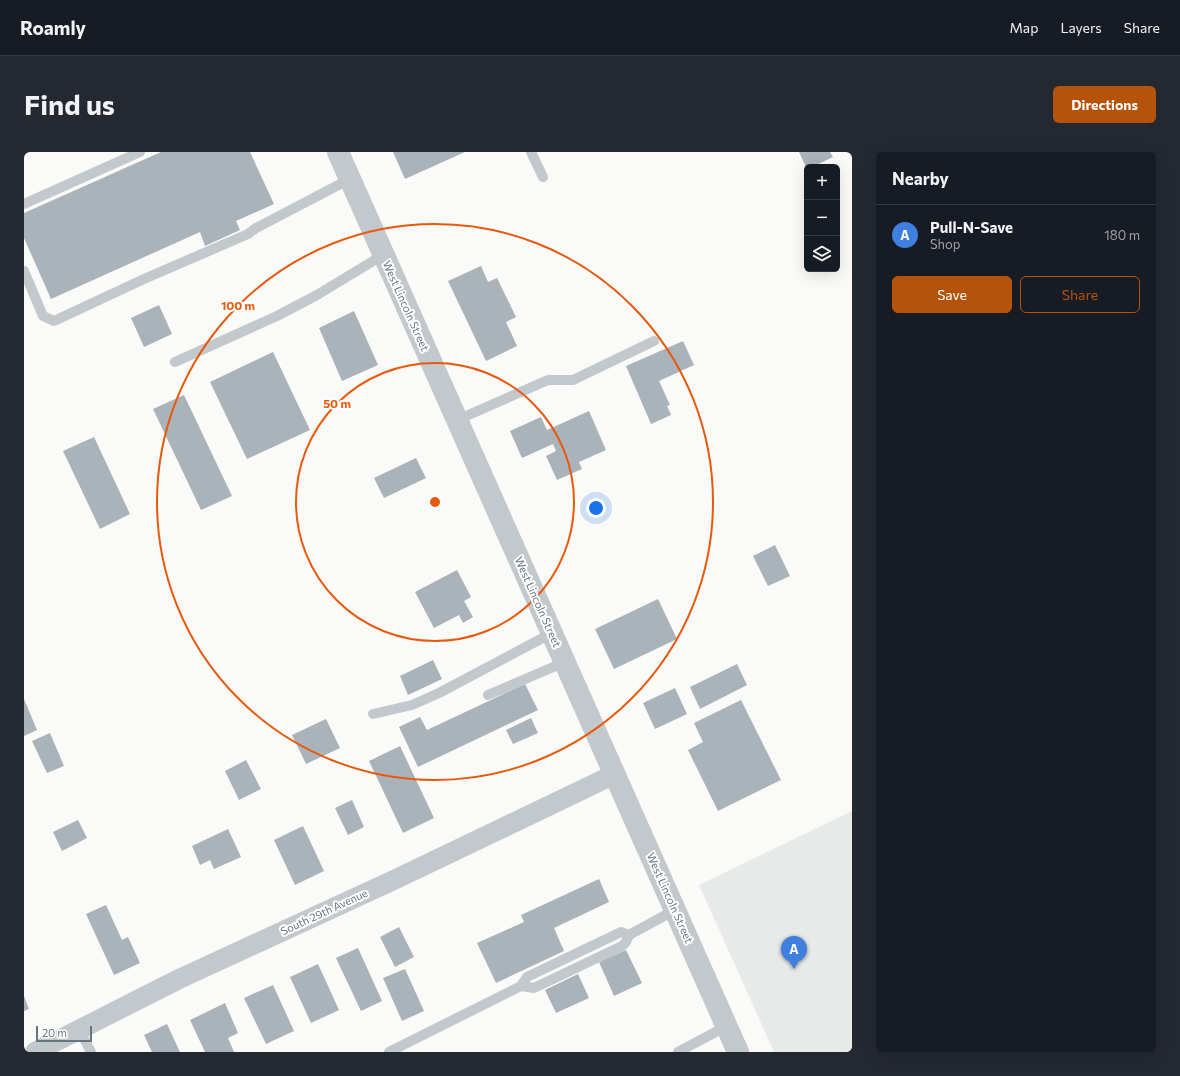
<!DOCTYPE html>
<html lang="en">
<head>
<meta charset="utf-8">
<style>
	body { margin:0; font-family:Commissioner,sans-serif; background:#242831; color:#f1f3f6 }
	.controls { position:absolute; right:12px; top:12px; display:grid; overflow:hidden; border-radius:6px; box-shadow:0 4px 16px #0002 }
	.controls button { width:36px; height:36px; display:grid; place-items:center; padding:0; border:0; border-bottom:1px solid #363941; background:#171b24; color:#f1f3f6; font:20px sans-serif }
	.scale { position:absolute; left:12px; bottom:10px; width:56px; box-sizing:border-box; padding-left:4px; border:2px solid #657683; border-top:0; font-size:11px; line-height:14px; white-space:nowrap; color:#657683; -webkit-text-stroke:3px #fff; paint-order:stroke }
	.you { position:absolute; left:572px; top:356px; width:14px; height:14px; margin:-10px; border:3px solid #fff; border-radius:50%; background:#1a73e8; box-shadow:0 0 0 6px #1a73e833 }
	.badge { display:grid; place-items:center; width:26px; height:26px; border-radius:50%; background:#b45309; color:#fff; font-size:13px; font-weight:700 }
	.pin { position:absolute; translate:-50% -33px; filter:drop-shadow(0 1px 2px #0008) }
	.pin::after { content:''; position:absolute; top:21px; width:14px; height:12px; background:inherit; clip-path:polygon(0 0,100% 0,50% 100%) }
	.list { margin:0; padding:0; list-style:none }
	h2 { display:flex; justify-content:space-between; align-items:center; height:52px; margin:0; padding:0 16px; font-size:17px }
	h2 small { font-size:13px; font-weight:400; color:#9ea1a6 }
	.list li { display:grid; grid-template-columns:26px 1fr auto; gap:12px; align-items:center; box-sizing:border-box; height:60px; padding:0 16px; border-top:1px solid #363941 }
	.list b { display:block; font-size:15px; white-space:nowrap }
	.list p { margin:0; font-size:13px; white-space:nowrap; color:#9ea1a6 }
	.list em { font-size:13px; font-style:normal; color:#9ea1a6 }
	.actions { display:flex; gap:8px; padding:12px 16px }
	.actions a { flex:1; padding:9px 0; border:1px solid #b45309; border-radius:6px; text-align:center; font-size:14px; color:#b45309 }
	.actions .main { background:#b45309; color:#fff }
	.icon { flex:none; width:22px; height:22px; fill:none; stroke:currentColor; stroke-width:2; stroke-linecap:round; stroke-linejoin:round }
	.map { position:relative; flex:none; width:828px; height:900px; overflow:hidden; border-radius:6px }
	header { display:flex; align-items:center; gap:24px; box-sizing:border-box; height:56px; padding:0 20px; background:#171b24; border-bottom:1px solid #363941 }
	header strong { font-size:19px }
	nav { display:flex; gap:22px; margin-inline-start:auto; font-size:14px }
	.intro { display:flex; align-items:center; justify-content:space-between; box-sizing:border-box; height:96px; padding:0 24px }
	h1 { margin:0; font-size:28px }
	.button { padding:10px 18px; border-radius:6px; background:#b45309; color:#fff; font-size:14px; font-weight:700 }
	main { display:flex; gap:24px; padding:0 24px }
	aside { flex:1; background:#171b24; border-radius:6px; box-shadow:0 4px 16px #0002 }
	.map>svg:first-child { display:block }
	.built { fill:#e8e9e9 }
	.building { fill:#aab3b9 }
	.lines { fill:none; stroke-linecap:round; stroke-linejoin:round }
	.service { stroke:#c3c8cc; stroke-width:10 }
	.minor { stroke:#c3c8cc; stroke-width:20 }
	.tertiary { stroke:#c3c8cc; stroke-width:22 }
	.ring { fill:none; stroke:#e8590c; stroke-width:2 }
	.labels { text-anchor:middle; stroke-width:4; stroke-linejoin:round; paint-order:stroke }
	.street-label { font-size:11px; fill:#657683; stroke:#fff }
	.centre { fill:#e8590c; stroke:#fff; stroke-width:2 }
	.ring-label { font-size:12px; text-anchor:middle; font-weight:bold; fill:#e8590c; stroke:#fff; stroke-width:4; stroke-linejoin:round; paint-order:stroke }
</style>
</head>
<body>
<header>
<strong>Roamly</strong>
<nav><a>Map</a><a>Layers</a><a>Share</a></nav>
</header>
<div class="intro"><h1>Find us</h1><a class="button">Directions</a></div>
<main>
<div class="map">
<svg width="828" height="900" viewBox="0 0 828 900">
	<rect width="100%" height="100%" fill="#fafaf8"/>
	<path class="built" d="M 828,659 L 828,900 L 750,900 L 675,733 Z"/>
	<path class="building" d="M 137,0 L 226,0 L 250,52 L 212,69 L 216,78 L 181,94 L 176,80 L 27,147 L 0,86 L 0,61 Z
		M 369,0 L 441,0 L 381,27 Z
		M 775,0 L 806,0 L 809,5 L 788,15 L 782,15 Z
		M 457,114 L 464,130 L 473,126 L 492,165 L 482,170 L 493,194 L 462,209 L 424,129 Z
		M 135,153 L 148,182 L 120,195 L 107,166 Z
		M 330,159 L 354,213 L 318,229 L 295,176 Z
		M 659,189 L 670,213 L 635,229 L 646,253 L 643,254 L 647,263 L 627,272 L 602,214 Z
		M 249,200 L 286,278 L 223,307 L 186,230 Z
		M 160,243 L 208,344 L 177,358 L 129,257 Z
		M 565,259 L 582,298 L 555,310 L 558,317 L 533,328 L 522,304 L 532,299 L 529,292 L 498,306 L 486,279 L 517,265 L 523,278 Z
		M 70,285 L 106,362 L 76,377 L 39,299 Z
		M 392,306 L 402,326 L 360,346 L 350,326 Z
		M 751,393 L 766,424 L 744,434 L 729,404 Z
		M 433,418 L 447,445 L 440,449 L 449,465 L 439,471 L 435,463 L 410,476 L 391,440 Z
		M 634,447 L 653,487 L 590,517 L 571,477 Z
		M 409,508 L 418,527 L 384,543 L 376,524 Z
		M 713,512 L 723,533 L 676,557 L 666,535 Z
		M 501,532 L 514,558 L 394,615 L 375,575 L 396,565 L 403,578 Z
		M 651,536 L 663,562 L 631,577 L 619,551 Z
		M 0,547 L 13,578 L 0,584 Z
		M 717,548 L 757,628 L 694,659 L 664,598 L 679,590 L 670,571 Z
		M 507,566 L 514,581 L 489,592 L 482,578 Z
		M 302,567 L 316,596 L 282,612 L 268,583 Z
		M 26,581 L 40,614 L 23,621 L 8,589 Z
		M 376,594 L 410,666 L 379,681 L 345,609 Z
		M 222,608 L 237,637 L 215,648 L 201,619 Z
		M 328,648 L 340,675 L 324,683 L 311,656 Z
		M 54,668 L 63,686 L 38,699 L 29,680 Z
		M 279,674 L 300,719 L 271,733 L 250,688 Z
		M 204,677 L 217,705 L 190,717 L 186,708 L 176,713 L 168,694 Z
		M 575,727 L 585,750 L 530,776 L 540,799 L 472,831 L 453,791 L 500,770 L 497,763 Z
		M 82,753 L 98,788 L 104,785 L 116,811 L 90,823 L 62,762 Z
		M 375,775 L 390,805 L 371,815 L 356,785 Z
		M 334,796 L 358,849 L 337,859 L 312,806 Z
		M 602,798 L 618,831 L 590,844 L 575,810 Z
		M 294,812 L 315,858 L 287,871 L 266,825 Z
		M 381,817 L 400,859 L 378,869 L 359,826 Z
		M 554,822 L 565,846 L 532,861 L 521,838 Z
		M 249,833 L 270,879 L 242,892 L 220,846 Z
		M 0,844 L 5,857 L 0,859 Z
		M 201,851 L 214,881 L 204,886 L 210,900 L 181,900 L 166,868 Z
		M 143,872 L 156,900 L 128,900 L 120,883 Z"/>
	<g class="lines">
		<path class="service" d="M 507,0 L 519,25
			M 0,52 L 116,0
			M 0,119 L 19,164 L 30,169 L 120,127 L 224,82 L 232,76 L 326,27
			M 151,210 L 253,164 L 293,143 L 359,103
			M 433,268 L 524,228 L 549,228 L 630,189
			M 464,543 L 541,510
			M 349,562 L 388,553 L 415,541 L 528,481
			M 605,783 L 597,780 L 503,825 L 497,834 L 510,836 L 598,794 L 602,790 L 605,783 L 651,758
			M 55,877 L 67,900
			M 365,900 L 497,834
			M 654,900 L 703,874"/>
		<path class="minor" d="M 11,900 L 155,827 L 372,727 L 591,622"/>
		<path class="tertiary" d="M 314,0 L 714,900"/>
	</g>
	<g class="ring">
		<circle cx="411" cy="350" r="139"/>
		<circle cx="411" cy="350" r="278"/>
	</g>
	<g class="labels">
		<g class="street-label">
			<text transform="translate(382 154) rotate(66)" y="4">West Lincoln Street</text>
			<text transform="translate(514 450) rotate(66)" y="4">West Lincoln Street</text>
			<text transform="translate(646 746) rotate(66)" y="4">West Lincoln Street</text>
			<text transform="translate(300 760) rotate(-25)" y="4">South 29th Avenue</text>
		</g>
	</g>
	<circle cx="411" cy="350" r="6" class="centre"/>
	<g class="ring-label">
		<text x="214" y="158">100 m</text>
		<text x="313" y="256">50 m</text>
	</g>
</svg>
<div class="controls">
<button>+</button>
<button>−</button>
<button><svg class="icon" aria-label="layers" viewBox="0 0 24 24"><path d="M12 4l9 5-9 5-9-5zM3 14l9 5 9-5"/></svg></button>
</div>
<div class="scale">20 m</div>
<div class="you"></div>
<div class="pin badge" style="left:770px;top:817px;background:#3f7fe0">A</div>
</div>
<aside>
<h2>Nearby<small></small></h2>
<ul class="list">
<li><span class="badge" style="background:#3f7fe0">A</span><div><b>Pull-N-Save</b><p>Shop</p></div><em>180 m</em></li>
</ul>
<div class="actions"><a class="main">Save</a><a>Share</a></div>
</aside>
</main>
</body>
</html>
